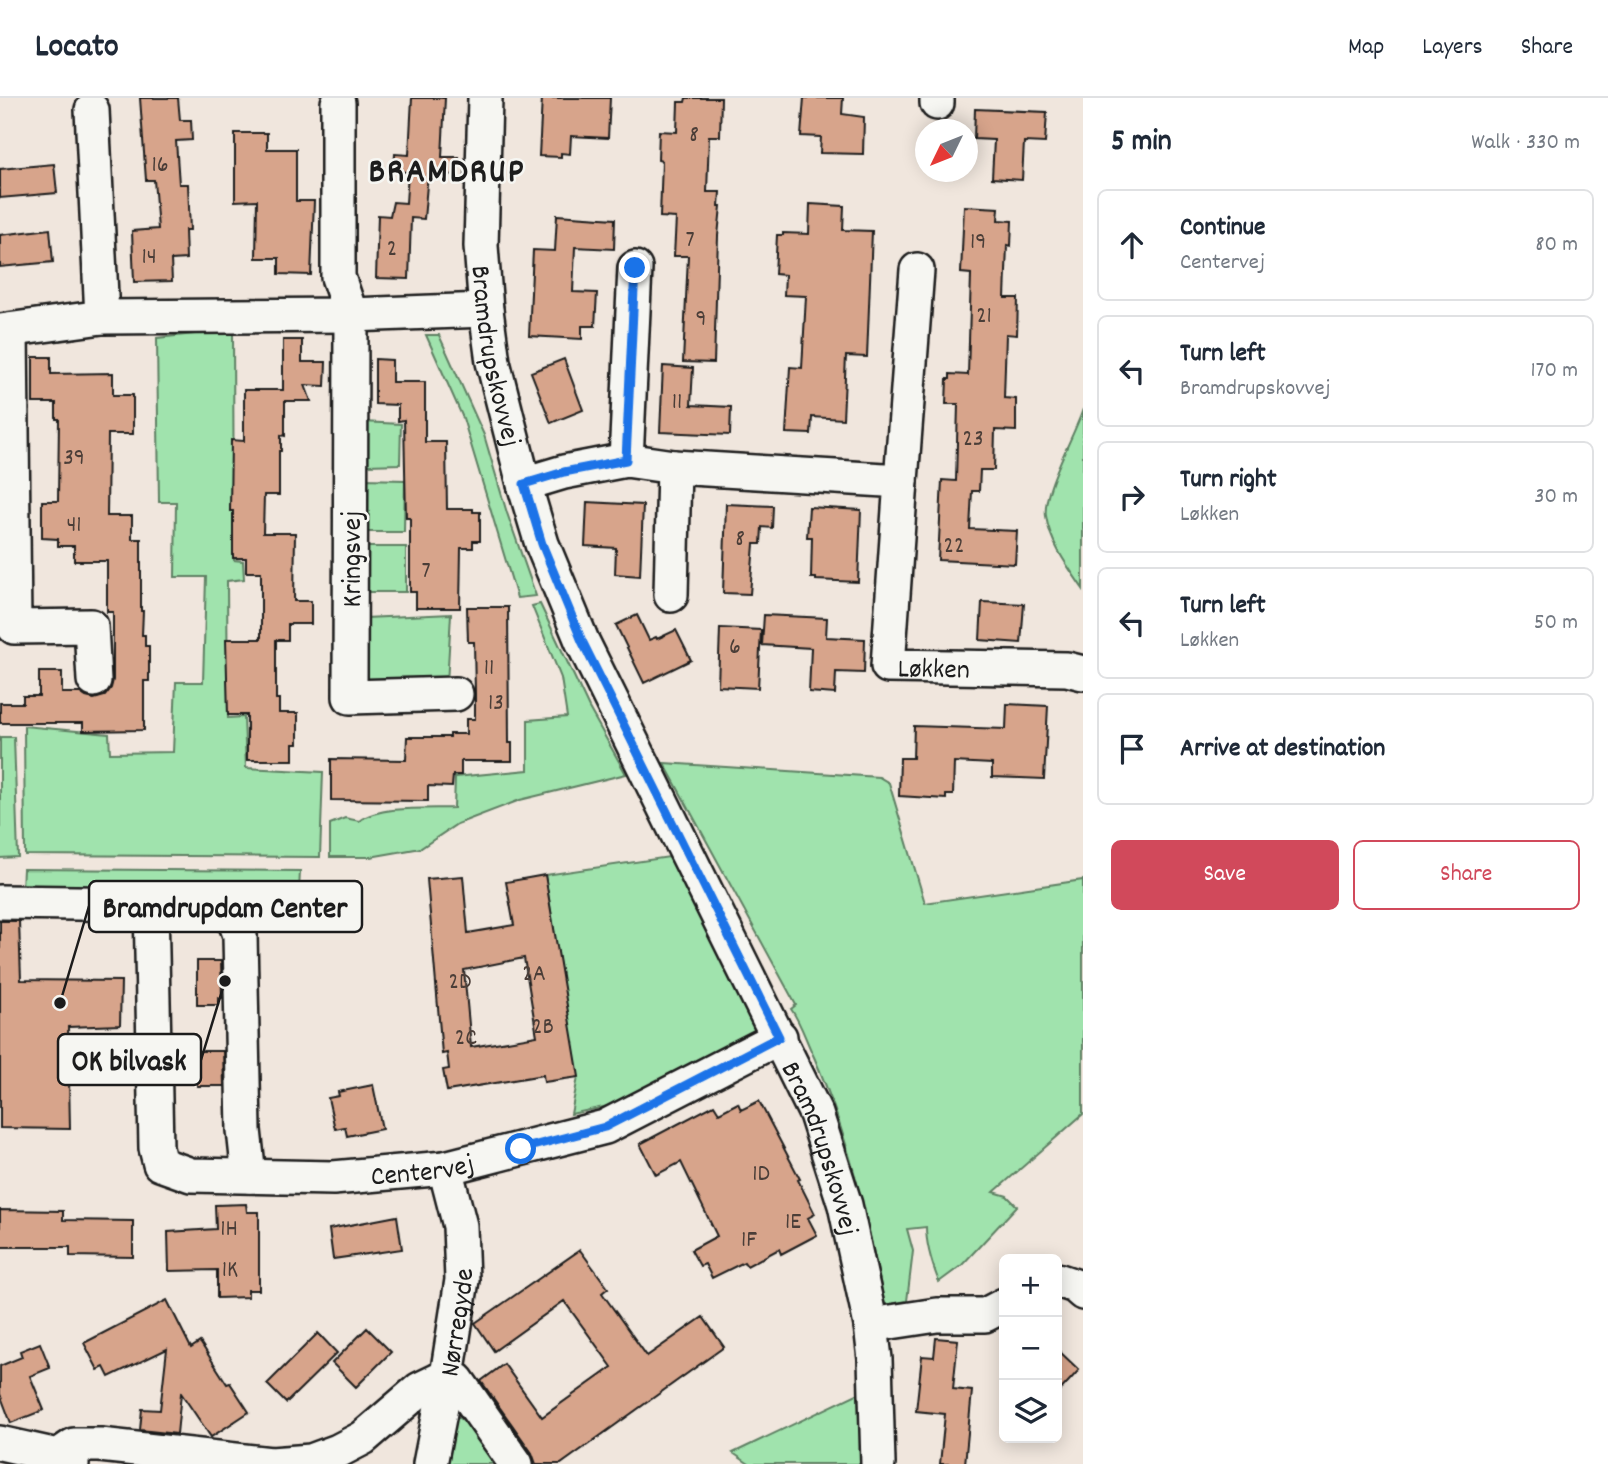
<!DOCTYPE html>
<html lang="en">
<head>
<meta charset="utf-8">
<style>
	body { margin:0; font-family:Dekko,sans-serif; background:#f6f6f7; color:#1f2937 }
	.controls { position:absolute; right:21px; bottom:21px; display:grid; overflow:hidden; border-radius:10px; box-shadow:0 4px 18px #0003 }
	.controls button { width:63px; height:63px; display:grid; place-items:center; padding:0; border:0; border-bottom:2px solid #e0e1e3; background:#fff; color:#1f2937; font:35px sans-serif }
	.compass { position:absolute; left:915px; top:21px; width:63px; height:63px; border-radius:50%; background:#fff; box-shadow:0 4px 18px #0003; rotate:227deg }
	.stop { position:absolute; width:21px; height:21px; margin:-16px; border:5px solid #1a73e8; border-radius:50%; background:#fff }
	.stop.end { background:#1a73e8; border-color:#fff; box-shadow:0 2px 7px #0008 }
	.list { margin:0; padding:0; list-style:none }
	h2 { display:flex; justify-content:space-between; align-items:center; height:91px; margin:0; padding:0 28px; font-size:30px }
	h2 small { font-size:23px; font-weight:400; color:#747a83 }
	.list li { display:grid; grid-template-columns:46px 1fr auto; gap:21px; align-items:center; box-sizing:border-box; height:112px; margin:0 14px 14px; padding:0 14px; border:2px solid #e0e1e3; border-radius:10px }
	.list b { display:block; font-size:26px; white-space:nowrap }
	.list p { margin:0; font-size:23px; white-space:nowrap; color:#747a83 }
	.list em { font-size:23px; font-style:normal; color:#747a83 }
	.actions { display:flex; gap:14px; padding:21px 28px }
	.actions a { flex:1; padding:16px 0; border:2px solid #d1495b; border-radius:10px; text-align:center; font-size:24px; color:#d1495b }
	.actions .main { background:#d1495b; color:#fff }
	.icon { flex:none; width:38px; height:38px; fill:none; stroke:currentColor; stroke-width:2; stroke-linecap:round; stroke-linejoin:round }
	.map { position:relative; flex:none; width:1083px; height:1366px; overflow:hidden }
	header { display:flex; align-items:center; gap:42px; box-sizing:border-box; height:98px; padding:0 35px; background:#fff; border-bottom:2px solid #e0e1e3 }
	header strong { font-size:33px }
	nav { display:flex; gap:38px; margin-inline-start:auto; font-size:24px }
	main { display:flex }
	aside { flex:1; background:#fff }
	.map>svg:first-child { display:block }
	.green { fill:#a0e3ad; stroke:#5e8064; stroke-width:2 }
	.building { fill:#d7a48b; stroke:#1c1c1c; stroke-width:2; fill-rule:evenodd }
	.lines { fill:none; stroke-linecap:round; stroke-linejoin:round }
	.minor-casing { stroke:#1c1c1c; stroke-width:38 }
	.minor { stroke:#f6f6f2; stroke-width:33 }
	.route { stroke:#1a73e8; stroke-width:9 }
	.labels { text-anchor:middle; stroke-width:5; stroke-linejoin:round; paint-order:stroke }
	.number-label { font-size:24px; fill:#4b3e38 }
	.street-label { font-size:28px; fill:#1c1c1c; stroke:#f6f6f2 }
	.district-label { font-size:35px; font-weight:bold; letter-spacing:2px; fill:#1c1c1c; stroke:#f6f6f2 }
	.leader { fill:none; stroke:#1c1c1c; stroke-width:2.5 }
	.callout-dot { fill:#1c1c1c; stroke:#f6f6f2; stroke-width:2.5 }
	.callout { fill:#f6f6f2; stroke:#1c1c1c; stroke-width:2.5 }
	.callout-label { font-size:30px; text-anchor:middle; font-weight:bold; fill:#1c1c1c }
</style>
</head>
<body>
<header>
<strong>Locato</strong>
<nav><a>Map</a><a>Layers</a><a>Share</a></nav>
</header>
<main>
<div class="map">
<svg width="1083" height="1366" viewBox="0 0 1083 1366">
	<rect width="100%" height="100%" fill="#f0e6dd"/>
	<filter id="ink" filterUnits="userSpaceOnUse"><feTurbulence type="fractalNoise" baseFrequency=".0143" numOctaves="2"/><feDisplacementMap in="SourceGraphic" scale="14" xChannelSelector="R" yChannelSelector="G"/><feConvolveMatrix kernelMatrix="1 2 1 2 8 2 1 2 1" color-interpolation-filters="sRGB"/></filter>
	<g filter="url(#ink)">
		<path class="green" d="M 233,232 L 234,462 L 243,463 L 244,481 L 227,483 L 228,620 L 244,619 L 246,670 L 323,674 L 320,759 L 25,757 L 24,628 L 109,636 L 110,655 L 173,654 L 176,584 L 203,584 L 206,479 L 175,479 L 176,404 L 159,404 L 157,240 Z
			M 426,237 L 439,237 L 484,337 L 507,415 L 536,498 L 517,500 L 463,320 Z
			M 1083,311 L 1083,491 C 1068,469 1050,445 1046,418 C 1042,393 1074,339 1083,311 Z
			M 362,324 L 401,326 L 400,366 L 368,367 Z
			M 363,381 L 405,382 L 404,434 L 363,434 Z
			M 363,449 L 406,449 L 406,494 L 366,494 Z
			M 540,506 L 589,610 L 626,676 L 520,702 L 457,726 L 421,750 L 370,759 L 330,759 L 330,726 L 345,720 L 359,723 C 380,707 428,711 454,710 L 455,679 L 528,672 L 528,622 L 567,619 L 561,580 L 532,508 Z
			M 451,516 L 447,586 L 365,581 L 365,520 Z
			M 0,639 L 14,639 L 18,759 L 0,760 Z
			M 664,665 L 879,679 L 889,685 L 925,805 L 1083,782 L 1083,1016 L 994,1094 L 1007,1098 L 1017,1108 L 962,1167 L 939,1184 C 932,1166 926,1148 926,1129 L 907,1131 L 913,1153 L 907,1203 L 885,1207 C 867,1122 849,1039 814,959 C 806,943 801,925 791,911 L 796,907 Z
			M 669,759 L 758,925 L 753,941 L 613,1007 L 571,1016 L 578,979 L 545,777 Z
			M 23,771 L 300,773 L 299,794 L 22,791 Z
			M 861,1294 L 865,1366 L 749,1366 L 733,1355 Z
			M 458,1319 L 473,1327 L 498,1359 L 491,1366 L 440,1366 L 446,1325 Z"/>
		<path class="building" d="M 140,0 L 178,0 L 180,22 L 191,22 L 192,42 L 176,43 L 179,86 L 188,86 L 190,132 L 185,132 L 186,161 L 171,162 L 172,183 L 134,184 L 132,133 L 158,131 L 154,82 L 146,82 Z
			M 412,0 L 445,0 L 442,59 L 459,59 L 458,77 L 428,75 L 424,121 L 411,120 L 409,181 L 376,180 L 378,117 L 390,118 L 393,104 L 406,105 L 408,74 L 394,73 L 395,56 L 409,57 Z
			M 542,0 L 610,0 L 608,40 L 571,38 L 570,56 L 561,55 L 561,59 L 539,58 Z
			M 686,0 L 721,0 L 720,38 L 709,38 L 707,94 L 720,94 L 719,108 L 721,108 L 718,138 L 714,265 L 683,264 L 688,158 L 674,158 L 676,120 L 660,119 L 662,63 L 658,62 L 659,33 L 677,34 L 678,4 L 685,4 Z
			M 804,0 L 843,0 L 842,16 L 864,19 L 863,56 L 820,55 L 821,39 L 801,38 Z
			M 975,11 L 1047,14 L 1045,45 L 1024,44 L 1022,82 L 992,80 L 994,42 L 974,41 Z
			M 235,35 L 267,35 L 267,51 L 296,51 L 296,103 L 314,103 L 311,177 L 279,176 L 279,160 L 256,160 L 257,102 L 235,103 Z
			M 54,66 L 57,95 L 0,100 L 0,71 Z
			M 810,106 L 844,108 L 843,132 L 872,133 L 867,259 L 846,258 L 843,321 L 812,319 L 811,336 L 786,335 L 790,269 L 802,270 L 806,198 L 784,197 L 785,177 L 775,176 L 777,137 L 783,137 L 783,135 L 809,136 Z
			M 964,108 L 999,110 L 998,122 L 1012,123 L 1011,148 L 1007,147 L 1005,200 L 1018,200 L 1017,237 L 1006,236 L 1004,300 L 1016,301 L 1016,333 L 995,332 L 994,372 L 980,372 L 979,393 L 972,393 L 970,431 L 1017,433 L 1015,466 L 938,462 L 942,382 L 956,383 L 958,306 L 946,306 L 947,281 L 950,281 L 950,276 L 968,277 L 971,176 L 961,175 Z
			M 557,117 L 615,121 L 614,151 L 575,149 L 573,194 L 597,195 L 595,228 L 582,228 L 582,241 L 529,238 L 533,152 L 555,153 Z
			M 50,131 L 53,164 L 0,169 L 0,137 Z
			M 283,242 L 302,242 L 302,264 L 326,264 L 325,288 L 305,287 L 311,303 L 285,303 L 285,338 L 281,337 L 281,353 L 279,353 L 279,397 L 264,397 L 263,435 L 295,435 L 294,503 L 311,503 L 311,526 L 288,526 L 288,542 L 276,542 L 276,601 L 279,601 L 279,615 L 298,615 L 298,646 L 293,646 L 293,662 L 247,662 L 247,617 L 228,617 L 226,541 L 261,541 L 261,474 L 246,474 L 246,460 L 233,460 L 233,413 L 230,413 L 231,342 L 244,343 L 244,292 L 283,292 Z
			M 33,259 L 51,259 L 51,276 L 113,275 L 113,297 L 133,297 L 133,336 L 108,336 L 107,418 L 132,418 L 132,441 L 141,441 L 141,513 L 143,513 L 142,537 L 145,537 L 145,548 L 149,548 L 149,583 L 144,583 L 144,632 L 83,633 L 83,625 L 0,625 L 0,605 L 23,605 L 23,598 L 39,598 L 39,574 L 62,574 L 62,595 L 80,595 L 86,599 L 94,601 L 105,598 L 111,590 L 113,582 L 113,514 L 107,514 L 107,463 L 74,463 L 74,448 L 58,448 L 58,441 L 42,440 L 42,403 L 58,403 L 59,321 L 56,321 L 56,305 L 33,305 Z
			M 375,261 L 392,262 L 392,284 L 425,284 L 425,344 L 446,344 L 447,411 L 473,411 L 473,414 L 480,414 L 480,443 L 473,443 L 473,450 L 461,450 L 460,510 L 416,510 L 416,494 L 410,494 L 410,420 L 406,420 L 404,322 L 398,323 L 398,307 L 375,306 Z
			M 564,261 L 583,312 L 551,325 L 531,274 Z
			M 663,268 L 693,270 L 691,307 L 731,309 L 730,337 L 660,334 Z
			M 587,404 L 643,407 L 640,478 L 615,476 L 616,450 L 585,448 Z
			M 726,406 L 773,408 L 772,430 L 762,429 L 761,446 L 754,446 L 750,496 L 723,495 Z
			M 809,409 L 861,412 L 858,484 L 816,482 L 816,480 L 811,480 L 812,439 L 807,439 Z
			M 982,504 L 1024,506 L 1021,545 L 980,542 Z
			M 467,509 L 508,509 L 509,645 L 512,645 L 512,663 L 461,663 L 461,677 L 453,677 L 452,689 L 428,688 L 428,703 L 331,702 L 331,661 L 406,662 L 407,639 L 450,639 L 450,636 L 466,636 L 466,621 L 475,621 L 475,596 L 474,544 L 468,544 Z
			M 637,517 L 649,542 L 656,539 L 657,541 L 676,532 L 691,562 L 644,585 L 616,527 Z
			M 764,517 L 827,520 L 826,539 L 865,541 L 864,575 L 836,574 L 835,596 L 809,594 L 811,550 L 762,547 Z
			M 720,530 L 761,532 L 758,590 L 718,588 Z
			M 1007,606 L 1048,608 L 1044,681 L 992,679 L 992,666 L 954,664 L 953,697 L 946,697 L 946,701 L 899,698 L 900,660 L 913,660 L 914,628 L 1006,631 Z
			M 545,777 L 579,979 L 544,984 L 543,977 L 447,993 L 443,972 L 449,971 L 447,955 L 442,956 L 427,781 L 463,778 L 468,835 L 514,827 L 506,784 ZM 524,860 L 537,938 L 471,949 L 464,872 Z
			M 0,823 L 19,823 L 21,882 L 121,883 L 120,927 L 68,929 L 70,1031 L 0,1030 Z
			M 197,863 L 221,863 L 222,900 L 219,900 L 219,907 L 197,907 Z
			M 197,953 L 223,953 L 224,988 L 197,988 Z
			M 373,987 L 382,1031 L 347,1038 L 345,1029 L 335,1031 L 328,1000 L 339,998 L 338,994 Z
			M 759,1003 L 800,1081 L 798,1082 L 815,1116 L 808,1120 L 817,1137 L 781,1156 L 779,1151 L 747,1168 L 744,1164 L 712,1180 L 705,1166 L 700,1168 L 691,1152 L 717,1138 L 681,1064 L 656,1077 L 640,1046 L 714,1007 L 719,1015 L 738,1005 L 741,1012 Z
			M 246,1106 L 247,1114 L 259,1114 L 259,1192 L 248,1192 L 248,1199 L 217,1200 L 217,1172 L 169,1173 L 168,1134 L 216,1131 L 215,1107 Z
			M 0,1112 L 63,1113 L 63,1122 L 133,1123 L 133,1159 L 70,1158 L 70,1149 L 0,1149 Z
			M 397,1118 L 402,1151 L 333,1161 L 329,1131 Z
			M 580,1152 L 608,1190 L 602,1195 L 647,1258 L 703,1219 L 724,1249 L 561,1366 L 536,1366 L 532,1355 L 481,1283 L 504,1266 L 542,1319 L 612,1269 L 564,1203 L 494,1253 L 475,1225 Z
			M 167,1202 L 191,1250 L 200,1244 L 227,1286 L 230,1285 L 249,1314 L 211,1339 L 181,1295 L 177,1336 L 140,1332 L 142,1311 L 160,1312 L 167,1251 L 109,1279 L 104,1269 L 98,1272 L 84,1245 Z
			M 367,1230 L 391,1254 L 356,1289 L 332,1265 Z
			M 318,1235 L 337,1255 L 286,1305 L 267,1286 Z
			M 936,1240 L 958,1242 L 953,1291 L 972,1293 L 965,1366 L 940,1366 L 945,1316 L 916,1313 L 922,1258 L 934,1259 Z
			M 40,1245 L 50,1270 L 30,1278 L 44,1312 L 11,1325 L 0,1296 L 0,1268 L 22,1259 L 20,1253 Z
			M 1057,1251 L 1079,1272 L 1057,1296 Z"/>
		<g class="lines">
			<defs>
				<g id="minor">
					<path id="s1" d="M 485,0 L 481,148 L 486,212 L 493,264 L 524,386 L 542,446 L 582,543 L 816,1016 L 845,1107 L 871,1227 L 875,1261 L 878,1366"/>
					<path d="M 338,5 L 338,179 L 351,217 L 350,599 L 456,596"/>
					<path d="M 937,5 L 937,0"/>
					<path d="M 92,12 L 102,219"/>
					<path d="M 11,232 L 14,529 L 91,528 L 94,582"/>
					<path d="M 0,233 L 102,219 L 351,217 L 486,212"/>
					<path d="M 626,362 L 635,170"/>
					<path d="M 901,383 L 917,172"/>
					<path id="s2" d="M 524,386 L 564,374 L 626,362 L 674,369 L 901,383 L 888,568 L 1067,571 L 1083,575"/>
					<path d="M 671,497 L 674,369"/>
					<path d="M 0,804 L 151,806 L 209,803 L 235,823 L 240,837 L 244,1032 L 249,1078"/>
					<path id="s3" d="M 151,806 L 156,1050 L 160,1066 L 191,1077 L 333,1080 L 445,1070 L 605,1029 L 780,939"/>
					<path d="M 1057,1182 L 1075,1188 L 1083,1195"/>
					<path d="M 871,1227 L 937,1217 L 985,1217 L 1004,1207"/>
					<path d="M 447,1278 L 457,1282 L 516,1366"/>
					<path d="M 0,1345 L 58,1358 L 72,1366"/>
					<path d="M 58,1358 L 74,1347 L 100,1347 L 271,1366 L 311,1363 L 338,1353 L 363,1340 L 420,1291 L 447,1278"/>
					<path id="s4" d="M 430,1366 L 447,1278 L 462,1182 L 460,1128 L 445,1070"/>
				</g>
			</defs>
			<use href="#minor" class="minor-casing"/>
			<use href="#minor" class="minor"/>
		</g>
	</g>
	<g class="lines" filter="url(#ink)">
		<path class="route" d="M 521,1051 L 605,1029 L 779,939 L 582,543 L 542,446 L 524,386 L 564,374 L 626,362 L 635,170"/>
	</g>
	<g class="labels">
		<g class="number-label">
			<text x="694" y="43">8</text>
			<text x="160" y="73">16</text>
			<text x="690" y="148">7</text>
			<text x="978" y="150">19</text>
			<text x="392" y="157">2</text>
			<text x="149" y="165">14</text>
			<text x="984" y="224">21</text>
			<text x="701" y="227">9</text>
			<text x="677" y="310">11</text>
			<text x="973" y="347">23</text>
			<text x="74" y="366">39</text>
			<text x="74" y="433">41</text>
			<text x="740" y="447">8</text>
			<text x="954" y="454">22</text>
			<text x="426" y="479">7</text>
			<text x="735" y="555">6</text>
			<text x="489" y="576">11</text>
			<text x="496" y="611">13</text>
			<text x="534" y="882">2A</text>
			<text x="460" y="890">2D</text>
			<text x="543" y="935">2B</text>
			<text x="466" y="946">2C</text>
			<text x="761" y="1082">1D</text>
			<text x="793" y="1130">1E</text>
			<text x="229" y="1137">1H</text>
			<text x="749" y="1148">1F</text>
			<text x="230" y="1178">1K</text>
		</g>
		<g class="street-label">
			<text dy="10" stroke="none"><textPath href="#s1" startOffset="259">Bramdrupskovvej</textPath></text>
			<text transform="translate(350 461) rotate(-90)" y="10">Kringsvej</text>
			<text dy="10" stroke="none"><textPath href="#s2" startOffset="612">Løkken</textPath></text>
			<text dy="10" stroke="none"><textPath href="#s1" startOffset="1120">Bramdrupskovvej</textPath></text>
			<text dy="10" stroke="none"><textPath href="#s3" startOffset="525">Centervej</textPath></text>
			<text dy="10" stroke="none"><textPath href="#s4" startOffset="144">Nørregyde</textPath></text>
		</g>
		<g class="district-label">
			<text x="447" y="83">BRAMDRUP</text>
		</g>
	</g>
	<path class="leader" d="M60 905L89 808M225 883L201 962"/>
	<g class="callout-dot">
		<circle cx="60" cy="905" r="7"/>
		<circle cx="225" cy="883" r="7"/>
	</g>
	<g class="callout">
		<rect x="89" y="783" width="273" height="51" rx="7"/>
		<rect x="58" y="936" width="143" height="51" rx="7"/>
	</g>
	<g class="callout-label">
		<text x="225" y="819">Bramdrupdam Center</text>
		<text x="129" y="972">OK bilvask</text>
	</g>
</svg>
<div class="controls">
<button>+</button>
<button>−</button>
<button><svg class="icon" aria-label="layers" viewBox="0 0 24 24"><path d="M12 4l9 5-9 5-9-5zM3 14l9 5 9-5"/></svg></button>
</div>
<svg class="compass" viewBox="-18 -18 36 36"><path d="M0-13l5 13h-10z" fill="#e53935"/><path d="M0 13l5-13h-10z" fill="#747a83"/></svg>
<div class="stop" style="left:521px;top:1051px"></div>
<div class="stop end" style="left:635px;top:170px"></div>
</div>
<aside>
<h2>5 min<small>Walk · 330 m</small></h2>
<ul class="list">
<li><svg class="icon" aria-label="ahead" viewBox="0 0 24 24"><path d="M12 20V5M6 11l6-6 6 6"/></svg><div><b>Continue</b><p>Centervej</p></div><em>80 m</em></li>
<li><svg class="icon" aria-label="left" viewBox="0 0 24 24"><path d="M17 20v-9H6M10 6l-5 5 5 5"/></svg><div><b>Turn left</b><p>Bramdrupskovvej</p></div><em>170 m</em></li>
<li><svg class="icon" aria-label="right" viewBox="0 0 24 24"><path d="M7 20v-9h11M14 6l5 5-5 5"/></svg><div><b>Turn right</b><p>Løkken</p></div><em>30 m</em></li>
<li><svg class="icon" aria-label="left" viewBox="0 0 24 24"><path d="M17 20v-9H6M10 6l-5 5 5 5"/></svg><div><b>Turn left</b><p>Løkken</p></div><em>50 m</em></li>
<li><svg class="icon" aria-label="arrive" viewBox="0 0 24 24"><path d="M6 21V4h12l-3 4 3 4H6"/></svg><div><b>Arrive at destination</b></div></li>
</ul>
<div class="actions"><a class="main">Save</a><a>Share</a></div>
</aside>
</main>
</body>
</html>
